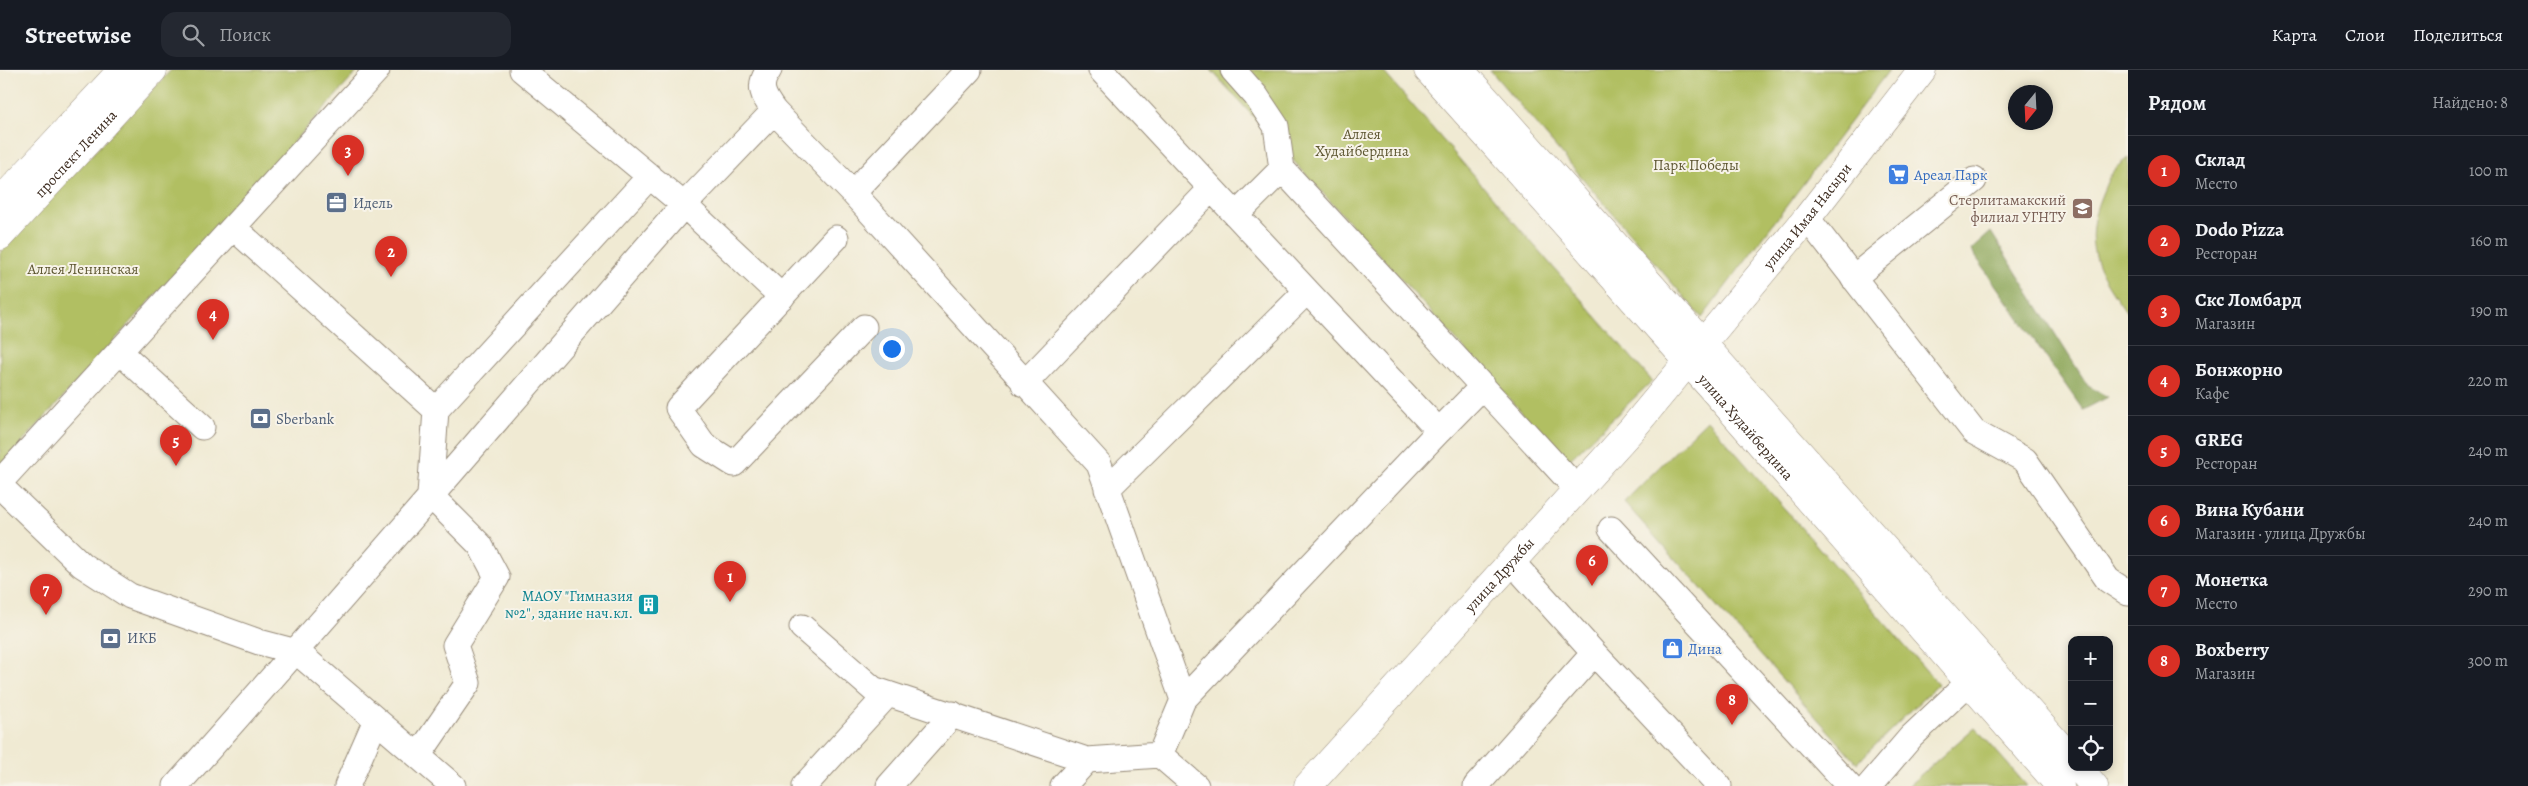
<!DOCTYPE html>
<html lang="ru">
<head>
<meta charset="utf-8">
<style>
	body { margin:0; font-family:Alegreya,serif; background:#242831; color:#f1f3f6 }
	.controls { position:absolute; right:15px; bottom:15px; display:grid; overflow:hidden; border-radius:10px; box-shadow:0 2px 8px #0003 }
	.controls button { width:45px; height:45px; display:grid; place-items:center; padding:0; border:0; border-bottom:1px solid #363941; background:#171b24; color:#f1f3f6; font:25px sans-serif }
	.compass { position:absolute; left:2008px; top:15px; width:45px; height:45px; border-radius:50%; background:#171b24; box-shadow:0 2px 8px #0003; rotate:198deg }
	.you { position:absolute; left:891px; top:278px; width:18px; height:18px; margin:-12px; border:4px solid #fff; border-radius:50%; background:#1a73e8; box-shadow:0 0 0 8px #1a73e833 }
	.badge { display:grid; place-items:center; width:32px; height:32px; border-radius:50%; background:#d93025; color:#fff; font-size:16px; font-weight:700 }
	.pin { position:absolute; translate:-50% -41px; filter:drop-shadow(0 1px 2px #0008) }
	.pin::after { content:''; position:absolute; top:26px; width:18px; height:15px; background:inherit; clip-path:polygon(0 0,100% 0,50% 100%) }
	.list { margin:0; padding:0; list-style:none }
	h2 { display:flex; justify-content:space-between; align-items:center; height:65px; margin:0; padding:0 20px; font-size:21px }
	h2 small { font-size:16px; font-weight:400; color:#9ea1a6 }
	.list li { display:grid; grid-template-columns:32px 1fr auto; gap:15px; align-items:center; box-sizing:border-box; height:70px; padding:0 20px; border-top:1px solid #363941 }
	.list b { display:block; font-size:19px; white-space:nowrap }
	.list p { margin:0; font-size:16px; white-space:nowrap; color:#9ea1a6 }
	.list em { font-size:16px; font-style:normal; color:#9ea1a6 }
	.icon { flex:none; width:28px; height:28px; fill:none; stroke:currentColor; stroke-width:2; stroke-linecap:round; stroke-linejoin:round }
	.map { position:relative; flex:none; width:2128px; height:716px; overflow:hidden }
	header { display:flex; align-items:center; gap:30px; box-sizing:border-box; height:70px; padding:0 25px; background:#171b24; border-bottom:1px solid #363941 }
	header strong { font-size:24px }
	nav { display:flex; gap:28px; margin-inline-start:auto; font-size:18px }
	.search { width:350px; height:45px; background:#242831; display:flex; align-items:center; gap:12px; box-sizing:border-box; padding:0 18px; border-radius:15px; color:#9ea1a6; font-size:19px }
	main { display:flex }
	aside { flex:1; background:#171b24 }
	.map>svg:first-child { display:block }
	.green { fill:#b1bf62; stroke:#767440 }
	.forest { fill:#8ca658; stroke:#64683b }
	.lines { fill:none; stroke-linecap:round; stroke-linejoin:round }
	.minor-casing { stroke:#968a78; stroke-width:27 }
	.major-casing { stroke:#968a78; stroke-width:29 }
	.minor { stroke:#fff; stroke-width:25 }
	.major { stroke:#fff; stroke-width:28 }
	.labels { text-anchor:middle; stroke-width:4; stroke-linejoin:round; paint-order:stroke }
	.park-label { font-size:15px; fill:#5e5732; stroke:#f7f3e8 }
	.street-label { font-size:15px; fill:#3b2a1e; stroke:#f7f3e8 }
	.shop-label { font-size:15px; fill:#366cbe; stroke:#f7f3e8; text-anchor:start }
	.education-label { font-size:15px; fill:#785e54; stroke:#f7f3e8; text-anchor:end }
	.service-label { font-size:15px; fill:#4e5e75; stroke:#f7f3e8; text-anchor:start }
	.culture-label { font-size:15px; fill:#0d838f; stroke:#f7f3e8; text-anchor:end }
</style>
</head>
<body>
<header>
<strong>Streetwise</strong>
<div class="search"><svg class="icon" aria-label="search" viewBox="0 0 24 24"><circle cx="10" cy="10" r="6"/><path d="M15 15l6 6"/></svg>Поиск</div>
<nav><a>Карта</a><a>Слои</a><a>Поделиться</a></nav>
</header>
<main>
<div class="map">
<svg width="2128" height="716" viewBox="0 0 2128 716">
	<rect width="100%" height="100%" fill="#f7f3e8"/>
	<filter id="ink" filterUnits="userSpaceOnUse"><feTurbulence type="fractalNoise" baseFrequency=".02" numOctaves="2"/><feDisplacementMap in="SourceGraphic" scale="10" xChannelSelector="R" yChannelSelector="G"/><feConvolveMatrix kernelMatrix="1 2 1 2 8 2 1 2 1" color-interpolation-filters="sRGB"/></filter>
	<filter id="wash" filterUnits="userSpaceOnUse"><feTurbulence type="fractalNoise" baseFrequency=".0096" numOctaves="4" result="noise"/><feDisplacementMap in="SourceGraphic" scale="20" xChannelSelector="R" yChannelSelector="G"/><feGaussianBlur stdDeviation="1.12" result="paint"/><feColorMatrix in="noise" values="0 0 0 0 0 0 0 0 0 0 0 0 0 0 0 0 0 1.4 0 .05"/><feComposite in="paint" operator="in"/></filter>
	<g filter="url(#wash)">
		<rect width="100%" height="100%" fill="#f0ead3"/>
		<path class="green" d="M 171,0 L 359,0 L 0,397 L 0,183 Z
			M 1211,0 L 1382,0 L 1652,311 L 1567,392 Z
			M 1490,0 L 1889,0 L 1702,248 Z
			M 2128,88 L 2128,244 C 2098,202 2080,176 2102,124 C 2110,105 2110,101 2128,88 Z
			M 1707,350 L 1938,614 L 1857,693 L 1624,432 Z
			M 1975,657 L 2027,716 L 1908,716 Z"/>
		<path class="forest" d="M 1991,162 L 2088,316 L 2108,327 L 2083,340 L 1971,180 Z"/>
	</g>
	<g filter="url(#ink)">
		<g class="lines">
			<defs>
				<path id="minor" d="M 522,0 L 684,135 L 774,41 L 853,123
					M 769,0 C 757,16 763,26 774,41
					M 969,0 L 853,123 L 1099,394 L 1183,630 L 1160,685 L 1196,716
					M 1101,0 L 1307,221 L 1107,419
					M 1233,0 L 1256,26 L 1276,56 L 1282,99 L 1577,419
					M 1236,145 L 1282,99
					M 1807,148 L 1974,362 L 2025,390 L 2108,510 L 2128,523
					M 234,158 L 436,340 L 430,425 L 480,475 L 497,507 L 455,575 L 468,613 L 418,686
					M 836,168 L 678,338 L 704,375 L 734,394 L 864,257
					M 1853,208 L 1974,110
					M 1307,221 L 1439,361 L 1483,316
					M 120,282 L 202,357
					M 1024,314 L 1211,119
					M 436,340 L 650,106
					M 0,412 L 377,0
					M 0,416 L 82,495 L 130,526 L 259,572 L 297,582 L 453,716
					M 1611,459 L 1849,716
					M 1512,492 L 1594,583 L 1719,716
					M 802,557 L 873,619 L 1087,690 L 1160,685
					M 1183,630 L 1439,361
					M 176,716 C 348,525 514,328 684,135 L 782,227
					M 347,716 L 376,650
					M 804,716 L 888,624
					M 889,716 L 953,644
					M 1063,716 L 1087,690
					M 1476,716 L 1594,583
					M 1869,716 L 1911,667 L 1984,598"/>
				<g id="major">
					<path id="s1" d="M 1428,0 L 1688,291 L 2060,716"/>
					<path d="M 1460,0 L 2072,690"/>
					<path d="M 0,132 L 122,0"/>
					<path id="s2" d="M 0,166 L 153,0"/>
					<path d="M 2078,697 L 2094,716"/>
					<path id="s3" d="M 1308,716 L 1632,359 L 1807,148 L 1922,0"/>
				</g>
			</defs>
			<use href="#minor" class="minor-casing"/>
			<use href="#major" class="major-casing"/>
			<use href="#minor" class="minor"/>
			<use href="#major" class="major"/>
		</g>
	</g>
	<defs>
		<symbol id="supermarket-square" viewBox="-11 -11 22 22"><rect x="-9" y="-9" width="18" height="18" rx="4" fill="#3f7fe0" stroke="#f7f3e8"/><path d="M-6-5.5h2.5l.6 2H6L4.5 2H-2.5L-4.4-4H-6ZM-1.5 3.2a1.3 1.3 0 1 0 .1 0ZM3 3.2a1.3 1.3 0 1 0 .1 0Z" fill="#fff"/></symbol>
		<symbol id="office-square" viewBox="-11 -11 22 22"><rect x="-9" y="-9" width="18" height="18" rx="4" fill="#5c6f8a" stroke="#f7f3e8"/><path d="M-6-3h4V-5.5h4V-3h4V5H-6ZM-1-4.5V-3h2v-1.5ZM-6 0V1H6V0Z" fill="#fff"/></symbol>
		<symbol id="university-square" viewBox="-11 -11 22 22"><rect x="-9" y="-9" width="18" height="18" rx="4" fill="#8d6e63" stroke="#f7f3e8"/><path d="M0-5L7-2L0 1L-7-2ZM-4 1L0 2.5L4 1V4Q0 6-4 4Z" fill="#fff"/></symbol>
		<symbol id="bank-square" viewBox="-11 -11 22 22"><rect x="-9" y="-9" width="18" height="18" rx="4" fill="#5c6f8a" stroke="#f7f3e8"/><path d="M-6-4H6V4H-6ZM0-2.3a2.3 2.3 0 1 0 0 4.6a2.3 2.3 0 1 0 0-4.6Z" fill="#fff"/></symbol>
		<symbol id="building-square" viewBox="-11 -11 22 22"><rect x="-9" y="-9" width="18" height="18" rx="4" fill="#0f9aa8" stroke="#f7f3e8"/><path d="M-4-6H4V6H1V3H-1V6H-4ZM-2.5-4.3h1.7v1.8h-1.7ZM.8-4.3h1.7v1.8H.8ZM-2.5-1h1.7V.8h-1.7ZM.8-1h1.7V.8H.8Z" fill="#fff"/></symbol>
		<symbol id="shop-square" viewBox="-11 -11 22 22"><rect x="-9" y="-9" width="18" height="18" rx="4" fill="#3f7fe0" stroke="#f7f3e8"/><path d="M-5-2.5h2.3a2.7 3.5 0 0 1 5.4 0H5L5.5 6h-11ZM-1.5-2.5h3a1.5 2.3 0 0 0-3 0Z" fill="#fff"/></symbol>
	</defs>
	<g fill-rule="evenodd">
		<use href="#supermarket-square" x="1886" y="92" width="25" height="25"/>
		<use href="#office-square" x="324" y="120" width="25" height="25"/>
		<use href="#university-square" x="2070" y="126" width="25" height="25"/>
		<use href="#bank-square" x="248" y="336" width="25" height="25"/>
		<use href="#building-square" x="636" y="522" width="25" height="25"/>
		<use href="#bank-square" x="98" y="556" width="25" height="25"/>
		<use href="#shop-square" x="1660" y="566" width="25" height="25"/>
	</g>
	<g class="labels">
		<g class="park-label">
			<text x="1362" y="69">Аллея<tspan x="1362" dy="17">Худайбердина</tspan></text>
			<text x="1696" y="100">Парк Победы</text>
			<text x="83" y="204">Аллея Ленинская</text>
		</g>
		<g class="street-label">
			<text dy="5" stroke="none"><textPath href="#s2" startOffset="112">проспект Ленина</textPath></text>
			<text dy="5" stroke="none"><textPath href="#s3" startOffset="758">улица Имая Насыри</textPath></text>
			<text dy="5" stroke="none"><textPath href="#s1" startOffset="478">улица Худайбердина</textPath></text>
			<text dy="5" stroke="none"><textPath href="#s3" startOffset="285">улица Дружбы</textPath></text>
		</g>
		<g class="shop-label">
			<text x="1914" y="110">Ареал Парк</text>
			<text x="1688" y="584">Дина</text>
		</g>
		<g class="education-label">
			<text x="2066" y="135">Стерлитамакский<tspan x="2066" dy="17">филиал УГНТУ</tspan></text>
		</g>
		<g class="service-label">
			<text x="353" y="138">Идель</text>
			<text x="276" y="354">Sberbank</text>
			<text x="127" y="573">ИКБ</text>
		</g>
		<g class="culture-label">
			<text x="633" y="531">МАОУ "Гимназия<tspan x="633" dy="17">№2", здание нач.кл.</tspan></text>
		</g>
	</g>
</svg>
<div class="controls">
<button>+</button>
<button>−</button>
<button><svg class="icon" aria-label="locate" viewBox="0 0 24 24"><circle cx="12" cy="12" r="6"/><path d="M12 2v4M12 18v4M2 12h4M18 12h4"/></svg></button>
</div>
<svg class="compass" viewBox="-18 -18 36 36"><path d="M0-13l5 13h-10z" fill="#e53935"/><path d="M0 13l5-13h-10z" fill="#9ea1a6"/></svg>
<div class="you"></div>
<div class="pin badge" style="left:730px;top:532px">1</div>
<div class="pin badge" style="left:391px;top:207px">2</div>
<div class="pin badge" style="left:348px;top:106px">3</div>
<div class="pin badge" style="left:213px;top:270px">4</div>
<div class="pin badge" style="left:176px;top:396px">5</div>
<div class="pin badge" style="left:1592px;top:516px">6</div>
<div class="pin badge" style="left:46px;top:545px">7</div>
<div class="pin badge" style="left:1732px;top:655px">8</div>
</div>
<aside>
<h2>Рядом<small>Найдено: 8</small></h2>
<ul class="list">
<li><span class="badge">1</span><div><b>Склад</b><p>Место</p></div><em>100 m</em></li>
<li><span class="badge">2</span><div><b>Dodo Pizza</b><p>Ресторан</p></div><em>160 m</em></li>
<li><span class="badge">3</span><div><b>Скс Ломбард</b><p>Магазин</p></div><em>190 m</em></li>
<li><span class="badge">4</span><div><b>Бонжорно</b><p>Кафе</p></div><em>220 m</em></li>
<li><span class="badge">5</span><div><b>GREG</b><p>Ресторан</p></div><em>240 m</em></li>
<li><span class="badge">6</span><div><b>Вина Кубани</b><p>Магазин · улица Дружбы</p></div><em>240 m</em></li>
<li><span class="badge">7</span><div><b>Монетка</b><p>Место</p></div><em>290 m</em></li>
<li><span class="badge">8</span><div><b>Boxberry</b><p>Магазин</p></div><em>300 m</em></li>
</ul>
</aside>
</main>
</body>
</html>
